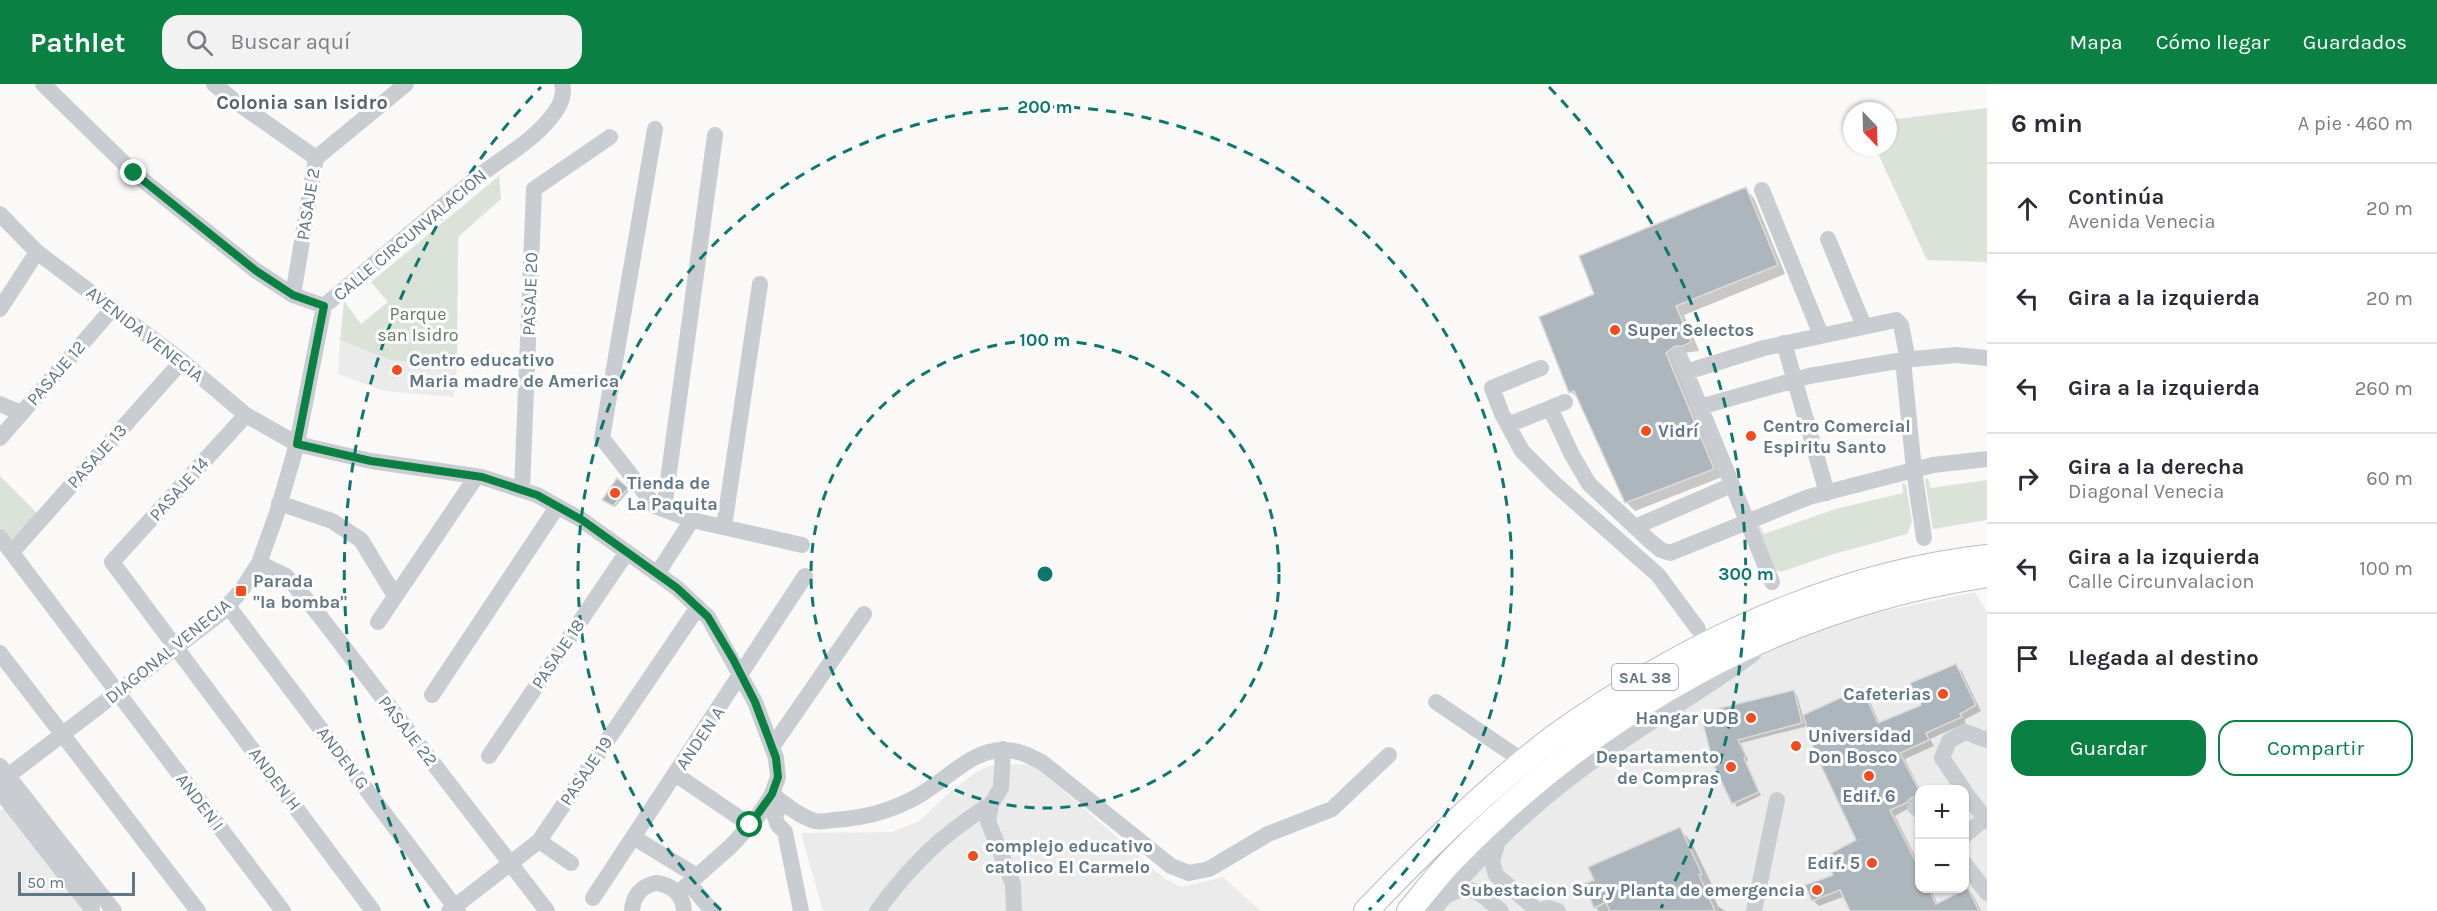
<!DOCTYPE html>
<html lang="es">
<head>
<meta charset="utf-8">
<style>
	body { margin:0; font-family:Karla,sans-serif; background:#f2f2f3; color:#2b2b33 }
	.controls { position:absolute; right:18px; bottom:18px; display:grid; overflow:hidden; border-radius:12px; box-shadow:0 2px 4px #0004 }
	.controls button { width:54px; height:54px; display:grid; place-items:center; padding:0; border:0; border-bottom:2px solid #e1e1e2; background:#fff; color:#2b2b33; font:30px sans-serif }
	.compass { position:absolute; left:1843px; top:18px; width:54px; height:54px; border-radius:50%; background:#fff; box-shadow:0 2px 4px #0004; rotate:157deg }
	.scale { position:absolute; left:18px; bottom:15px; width:117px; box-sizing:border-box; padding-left:6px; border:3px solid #627685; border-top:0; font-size:16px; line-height:21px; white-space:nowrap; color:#627685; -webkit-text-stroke:4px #fff; paint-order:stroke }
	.stop { position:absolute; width:18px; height:18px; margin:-14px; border:4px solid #0b8043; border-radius:50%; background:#fff }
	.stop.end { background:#0b8043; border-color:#fff; box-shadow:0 2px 6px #0008 }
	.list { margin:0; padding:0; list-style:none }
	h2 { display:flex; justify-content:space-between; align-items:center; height:78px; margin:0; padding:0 24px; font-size:26px }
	h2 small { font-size:20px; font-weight:400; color:#7c7c81 }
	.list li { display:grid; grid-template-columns:39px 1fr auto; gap:18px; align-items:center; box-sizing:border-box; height:90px; padding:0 24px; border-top:2px solid #e1e1e2 }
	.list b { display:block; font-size:22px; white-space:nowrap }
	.list p { margin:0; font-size:20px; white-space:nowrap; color:#7c7c81 }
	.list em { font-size:20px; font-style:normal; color:#7c7c81 }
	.actions { display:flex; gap:12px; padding:18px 24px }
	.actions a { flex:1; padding:14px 0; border:2px solid #0b8043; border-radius:18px; text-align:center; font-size:21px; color:#0b8043 }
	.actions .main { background:#0b8043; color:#fff }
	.icon { flex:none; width:33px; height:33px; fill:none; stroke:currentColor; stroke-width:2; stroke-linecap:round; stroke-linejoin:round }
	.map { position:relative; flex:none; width:1987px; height:827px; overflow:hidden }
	header { display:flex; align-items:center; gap:36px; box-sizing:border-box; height:84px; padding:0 30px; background:#0b8043; color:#fff }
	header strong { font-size:28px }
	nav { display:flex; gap:33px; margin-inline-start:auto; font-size:21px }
	.search { width:420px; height:54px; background:#f2f2f3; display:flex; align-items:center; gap:15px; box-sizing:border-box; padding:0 21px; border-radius:18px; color:#7c7c81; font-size:22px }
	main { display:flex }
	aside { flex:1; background:#fff }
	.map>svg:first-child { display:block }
	.built { fill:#eaebea; fill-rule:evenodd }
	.green { fill:#dbe2d8 }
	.shadow { fill:#0003 }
	.building { fill:#adb6bd; stroke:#dbdbd9; stroke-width:1.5 }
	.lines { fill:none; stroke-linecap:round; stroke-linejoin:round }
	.highway-casing { stroke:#b9bdc1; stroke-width:26 }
	.minor { stroke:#c9cdd1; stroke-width:16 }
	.highway { stroke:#fff; stroke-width:24 }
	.route { stroke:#0b8043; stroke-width:8 }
	.ring { fill:none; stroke:#0f766e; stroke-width:3; stroke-dasharray:10 8 }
	.poi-dot { fill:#f24d1e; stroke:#fff; stroke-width:2 }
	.labels { text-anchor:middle; stroke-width:6; stroke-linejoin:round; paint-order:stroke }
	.shield { fill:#fff; stroke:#919faa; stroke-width:1.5 }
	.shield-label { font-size:16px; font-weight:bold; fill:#627685 }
	.street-label { font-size:18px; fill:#627685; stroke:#fff }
	.park-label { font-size:18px; fill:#667b61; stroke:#fff }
	.poi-label { font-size:18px; font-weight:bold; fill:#627685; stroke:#fff; text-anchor:start }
	.neighbourhood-label { font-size:20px; font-weight:bold; fill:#55646f; stroke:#fff }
	.centre { fill:#0f766e; stroke:#fff; stroke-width:3 }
	.ring-label { font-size:18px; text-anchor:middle; font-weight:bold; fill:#0f766e; stroke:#fff; stroke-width:6; stroke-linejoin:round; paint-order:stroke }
</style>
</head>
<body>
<header>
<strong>Pathlet</strong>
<div class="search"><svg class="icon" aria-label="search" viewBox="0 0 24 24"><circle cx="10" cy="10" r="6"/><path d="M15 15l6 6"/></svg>Buscar aquí</div>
<nav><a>Mapa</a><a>Cómo llegar</a><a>Guardados</a></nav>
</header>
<main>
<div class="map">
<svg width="1987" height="827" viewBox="0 0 1987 827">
	<rect width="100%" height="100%" fill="#faf9f7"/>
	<path class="built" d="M 340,256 L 393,276 L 457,282 L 454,313 L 384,307 L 338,290 Z
		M 1975,508 L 1987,529 L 1987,827 L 1432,827 L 1505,743 L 1751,569 L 1865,531 ZM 1920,706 L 1964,706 L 1964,804 L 1920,804 Z
		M 1017,680 L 1035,682 L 1165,795 L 1182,803 L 1223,793 L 1261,827 L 823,827 L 801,749 L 892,748 L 919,737 L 949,709 L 975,689 L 989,682 Z
		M 6,723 L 89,827 L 0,827 L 0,727 Z"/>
	<path class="green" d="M 1987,24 L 1987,178 L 1927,176 L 1875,63 L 1888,63 L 1888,36 Z
		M 499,92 L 501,115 L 458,153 L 457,282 L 390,276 L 340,256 L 344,217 L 361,240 L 388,218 L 371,198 Z
		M 0,392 L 37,429 L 13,459 L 0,443 Z
		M 1928,394 L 1931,404 L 1987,396 L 1987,436 L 1933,445 L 1925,396 Z
		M 1902,399 L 1906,401 L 1912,438 L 1907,450 L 1830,471 L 1781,488 L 1774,486 L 1756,443 L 1759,440 L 1764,450 L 1835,425 L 1903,409 Z"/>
	<path class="shadow" d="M 1745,105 L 1754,114 L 1785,190 L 1684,231 L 1699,267 L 1683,269 L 1722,393 L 1635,427 L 1626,418 L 1580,316 L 1571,308 L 1596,211 Z
		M 618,397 L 629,407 L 615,423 L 606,418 Z
		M 1956,582 L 1962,588 L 1981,627 L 1964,636 L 1966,639 L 1930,655 L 1934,662 L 1905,675 L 1920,706 L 1920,718 L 1895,732 L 1920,782 L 1920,804 L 1930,804 L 1938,821 L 1968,805 L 1973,811 L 1981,827 L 1852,827 L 1845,812 L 1819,822 L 1813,816 L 1835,792 L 1858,757 L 1808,642 L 1741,659 L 1748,676 L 1746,678 L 1761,711 L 1737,723 L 1711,672 L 1793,607 L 1797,611 L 1803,633 L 1861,606 L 1867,611 L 1880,640 L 1923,622 Z
		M 1679,745 L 1691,757 L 1712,801 L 1709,803 L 1718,822 L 1725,827 L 1599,827 L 1595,823 L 1596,797 Z"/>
	<path class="building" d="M 1746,103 L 1778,181 L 1676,222 L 1691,258 L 1683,262 L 1675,262 L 1666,269 L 1714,385 L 1625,419 L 1574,307 L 1569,309 L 1539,233 L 1594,210 L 1579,172 Z
		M 617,394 L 628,404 L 613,422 L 602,416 Z
		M 1956,580 L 1976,621 L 1960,630 L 1962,633 L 1926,649 L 1929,656 L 1900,669 L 1920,708 L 1920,712 L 1911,714 L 1906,719 L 1890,726 L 1920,786 L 1920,804 L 1928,804 L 1936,820 L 1968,804 L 1979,827 L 1850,827 L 1840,806 L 1812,817 L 1805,801 L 1833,791 L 1824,773 L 1856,756 L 1815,669 L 1803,631 L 1862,604 L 1878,639 L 1921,621 L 1910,599 Z
		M 1794,606 L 1802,639 L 1738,656 L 1746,672 L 1744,674 L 1759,708 L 1732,720 L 1709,671 L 1711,670 L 1700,629 Z
		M 1680,743 L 1702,790 L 1699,791 L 1715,827 L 1610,827 L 1606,818 L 1594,824 L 1584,800 L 1594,796 L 1588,783 Z"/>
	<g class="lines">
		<defs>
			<path id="highway" d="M 1366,827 C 1423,767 1480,711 1545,660 C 1562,646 1582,634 1601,621 C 1715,546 1850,488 1987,473
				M 1409,827 C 1424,809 1439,789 1456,772 C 1602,624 1780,522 1987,491"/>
		</defs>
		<use href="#highway" class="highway-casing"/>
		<path class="minor" d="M 43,0 L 134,89 L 255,186 L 293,211 L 324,222
			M 214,0 L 236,18 L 316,74
			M 655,45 L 602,354 L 655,422 L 692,436 L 802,461
			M 1762,106 L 1821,251
			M 0,130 L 37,168 L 182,277 L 246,331 L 297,360 L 371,377 L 482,393 L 537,411 L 582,436 L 677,504 L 708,533 L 755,618 L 776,674 L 778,693 L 772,710 L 756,735 L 731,762 L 678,809
			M 1828,155 L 1864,242
			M 293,211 L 316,74 L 406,0
			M 324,222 C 377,178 429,132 483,89 C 505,72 530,58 548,37 C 557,27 566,13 562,0
			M 0,225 L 37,168
			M 1784,259 L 1827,409
			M 1679,271 L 1772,498
			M 1541,284 L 1492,304 L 1502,330 L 1522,367 L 1555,400 L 1658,491 L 1698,545
			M 1686,288 L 1764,264 L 1896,236 L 1901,241 L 1908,276
			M 0,320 L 21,329
			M 1700,323 L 1809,292 L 1903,276
			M 1550,324 L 1572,371 L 1589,400 L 1650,457 L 1661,466 L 1670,469 L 1809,413 L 1933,381 L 1987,375
			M 246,331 L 112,478 L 373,827
			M 1508,341 L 1565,318
			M 0,354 L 113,224
			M 522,406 L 534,105 L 610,53
			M 279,419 L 332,437 L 361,456 L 395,512
			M 664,425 L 715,51
			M 724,443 L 760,200
			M 1635,443 L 1732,401
			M 0,453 L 283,827
			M 1924,454 L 1914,386 L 1903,276 L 1956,271 L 1987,274
			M 12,468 L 182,277
			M 259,479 L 286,492 L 312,522 L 547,827
			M 657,490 L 692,436
			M 228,522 L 458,827
			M 378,538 L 476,393
			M 0,569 L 198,827
			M 432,611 L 557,423
			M 1436,618 L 1523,677
			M 772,663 L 864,530
			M 1003,665 L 1001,704 L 991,720 L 988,737 L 1013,800 L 1014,827
			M 489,672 L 627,468
			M 0,682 L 114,827
			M 675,690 L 750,741
			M 0,698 L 221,529 L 241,507 L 259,479 L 277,429 L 297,360 L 324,222
			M 1964,706 L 1942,674 L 1949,657 L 1965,648 L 1987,656
			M 0,707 L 92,825
			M 1964,707 L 1987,737
			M 772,710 C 784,720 800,733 815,737 C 820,738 828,737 833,736 C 869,734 903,724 932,703 C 954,688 977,665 1004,666 C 1019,666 1030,672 1043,679 L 1171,782 L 1189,789 L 1209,785 L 1268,750 L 1332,725 L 1389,671
			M 781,718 L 775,733 L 778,741 L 785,748 L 801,827
			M 1915,723 L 1920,727
			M 1964,752 L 1984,735
			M 633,753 L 697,792
			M 539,757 L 571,779
			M 1497,760 L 1492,777 L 1496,791 L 1537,826
			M 1964,779 L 1987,809
			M 689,799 L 712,827
			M 1447,811 C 1473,798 1482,811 1501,827
			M 593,814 L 805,492
			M 449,827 L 539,757 L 698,523
			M 632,827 C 633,812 641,802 656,799 C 672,801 683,810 684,827
			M 877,827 C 912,780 941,751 991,720
			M 1432,827 C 1476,778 1522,730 1574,691 C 1632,647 1695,613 1753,570
			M 1536,827 L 1548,824 L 1558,827
			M 1754,827 L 1777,716"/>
		<use href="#highway" class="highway"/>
	</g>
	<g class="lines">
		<path class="route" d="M 134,89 L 255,186 L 293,211 L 324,222 L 297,360 L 371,377 L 482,393 L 537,411 L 582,436 L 677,504 L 708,533 L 733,575 L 755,618 L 776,674 L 778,693 L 772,710 L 750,741"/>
	</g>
	<g class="ring">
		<circle cx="1045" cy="490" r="234"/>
		<path d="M721 826A467 467 0 1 1 1369 826"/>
		<path d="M429 824A701 701 0 0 1 541 3M1549 3A701 701 0 0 1 1661 824"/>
	</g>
	<g class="poi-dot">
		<circle cx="1615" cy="246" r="6"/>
		<circle cx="397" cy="286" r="6"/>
		<circle cx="1646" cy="347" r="6"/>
		<circle cx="1751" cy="352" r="6"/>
		<circle cx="615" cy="409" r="6"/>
		<rect x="235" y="501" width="12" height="12" rx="3"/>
		<circle cx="1943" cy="610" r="6"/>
		<circle cx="1751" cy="634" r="6"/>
		<circle cx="1796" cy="662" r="6"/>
		<circle cx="1731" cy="683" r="6"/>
		<circle cx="1869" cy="692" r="6"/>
		<circle cx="973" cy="772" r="6"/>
		<circle cx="1872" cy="779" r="6"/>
		<circle cx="1817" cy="806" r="6"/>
	</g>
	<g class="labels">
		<rect class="shield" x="1612" y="580" width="66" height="26" rx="4.5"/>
		<g class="shield-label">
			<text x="1645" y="599">SAL 38</text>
		</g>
		<g class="street-label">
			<text transform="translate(308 120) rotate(-81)" y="6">PASAJE 2</text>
			<text transform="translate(410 151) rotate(-40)" y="6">CALLE CIRCUNVALACION</text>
			<text transform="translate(530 210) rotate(-88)" y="6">PASAJE 20</text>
			<text transform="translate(145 250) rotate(38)" y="6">AVENIDA VENECIA</text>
			<text transform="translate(56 289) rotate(-49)" y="6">PASAJE 12</text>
			<text transform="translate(97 372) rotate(-48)" y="6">PASAJE 13</text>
			<text transform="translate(179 405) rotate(-48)" y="6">PASAJE 14</text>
			<text transform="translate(168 567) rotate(-39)" y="6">DIAGONAL VENECIA</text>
			<text transform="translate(558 570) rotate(-56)" y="6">PASAJE 18</text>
			<text transform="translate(408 647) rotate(52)" y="6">PASAJE 22</text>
			<text transform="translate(700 654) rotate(-56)" y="6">ANDEN A</text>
			<text transform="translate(343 674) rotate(53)" y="6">ANDEN G</text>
			<text transform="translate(586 687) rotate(-56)" y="6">PASAJE 19</text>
			<text transform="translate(275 695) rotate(53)" y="6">ANDEN H</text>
			<text transform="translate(200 718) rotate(53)" y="6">ANDEN I</text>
		</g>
		<g class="park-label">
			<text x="418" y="236">Parque<tspan x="418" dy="21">san Isidro</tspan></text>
		</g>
		<g class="poi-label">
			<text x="1627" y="252">Super Selectos</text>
			<text x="409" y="282">Centro educativo<tspan x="409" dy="21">Maria madre de America</tspan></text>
			<text x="1763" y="348">Centro Comercial<tspan x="1763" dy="21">Espiritu Santo</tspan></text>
			<text x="1658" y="353">Vidrí</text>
			<text x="627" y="405">Tienda de<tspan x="627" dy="21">La Paquita</tspan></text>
			<text x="253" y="503">Parada<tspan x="253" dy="21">"la bomba"</tspan></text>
			<text x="1931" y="616" text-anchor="end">Cafeterias</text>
			<text x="1739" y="640" text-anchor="end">Hangar UDB</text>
			<text x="1808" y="658">Universidad<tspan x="1808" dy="21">Don Bosco</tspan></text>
			<text x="1719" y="679" text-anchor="end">Departamento<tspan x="1719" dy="21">de Compras</tspan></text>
			<text x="1869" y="718" text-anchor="middle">Edif. 6</text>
			<text x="985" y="768">complejo educativo<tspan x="985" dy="21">catolico El Carmelo</tspan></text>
			<text x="1860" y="785" text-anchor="end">Edif. 5</text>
			<text x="1805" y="812" text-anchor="end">Subestacion Sur y Planta de emergencia</text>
		</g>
		<g class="neighbourhood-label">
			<text x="302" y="25">Colonia san Isidro</text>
		</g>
	</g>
	<circle cx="1045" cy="490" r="9" class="centre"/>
	<g class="ring-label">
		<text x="1045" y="29">200 m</text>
		<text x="1045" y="262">100 m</text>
		<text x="1746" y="496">300 m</text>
	</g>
</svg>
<div class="controls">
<button>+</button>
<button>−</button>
</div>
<svg class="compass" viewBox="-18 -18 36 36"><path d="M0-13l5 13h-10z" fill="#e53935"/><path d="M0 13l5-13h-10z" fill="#7c7c81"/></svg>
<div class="scale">50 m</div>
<div class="stop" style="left:750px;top:741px"></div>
<div class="stop end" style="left:134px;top:89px"></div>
</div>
<aside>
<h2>6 min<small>A pie · 460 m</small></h2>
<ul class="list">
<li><svg class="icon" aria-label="ahead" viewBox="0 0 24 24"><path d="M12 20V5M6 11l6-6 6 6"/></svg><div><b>Continúa</b><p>Avenida Venecia</p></div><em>20 m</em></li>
<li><svg class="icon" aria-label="left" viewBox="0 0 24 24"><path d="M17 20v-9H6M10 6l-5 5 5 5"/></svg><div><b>Gira a la izquierda</b></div><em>20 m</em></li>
<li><svg class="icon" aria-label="left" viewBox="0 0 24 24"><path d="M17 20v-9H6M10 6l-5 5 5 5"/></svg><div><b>Gira a la izquierda</b></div><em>260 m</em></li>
<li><svg class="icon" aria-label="right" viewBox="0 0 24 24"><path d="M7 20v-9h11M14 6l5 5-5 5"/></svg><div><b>Gira a la derecha</b><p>Diagonal Venecia</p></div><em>60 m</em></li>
<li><svg class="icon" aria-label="left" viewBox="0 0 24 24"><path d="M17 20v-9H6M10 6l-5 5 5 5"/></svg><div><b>Gira a la izquierda</b><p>Calle Circunvalacion</p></div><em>100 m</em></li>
<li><svg class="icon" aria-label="arrive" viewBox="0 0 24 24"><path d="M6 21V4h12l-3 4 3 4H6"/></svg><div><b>Llegada al destino</b></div></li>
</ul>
<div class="actions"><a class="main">Guardar</a><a>Compartir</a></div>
</aside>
</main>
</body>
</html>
